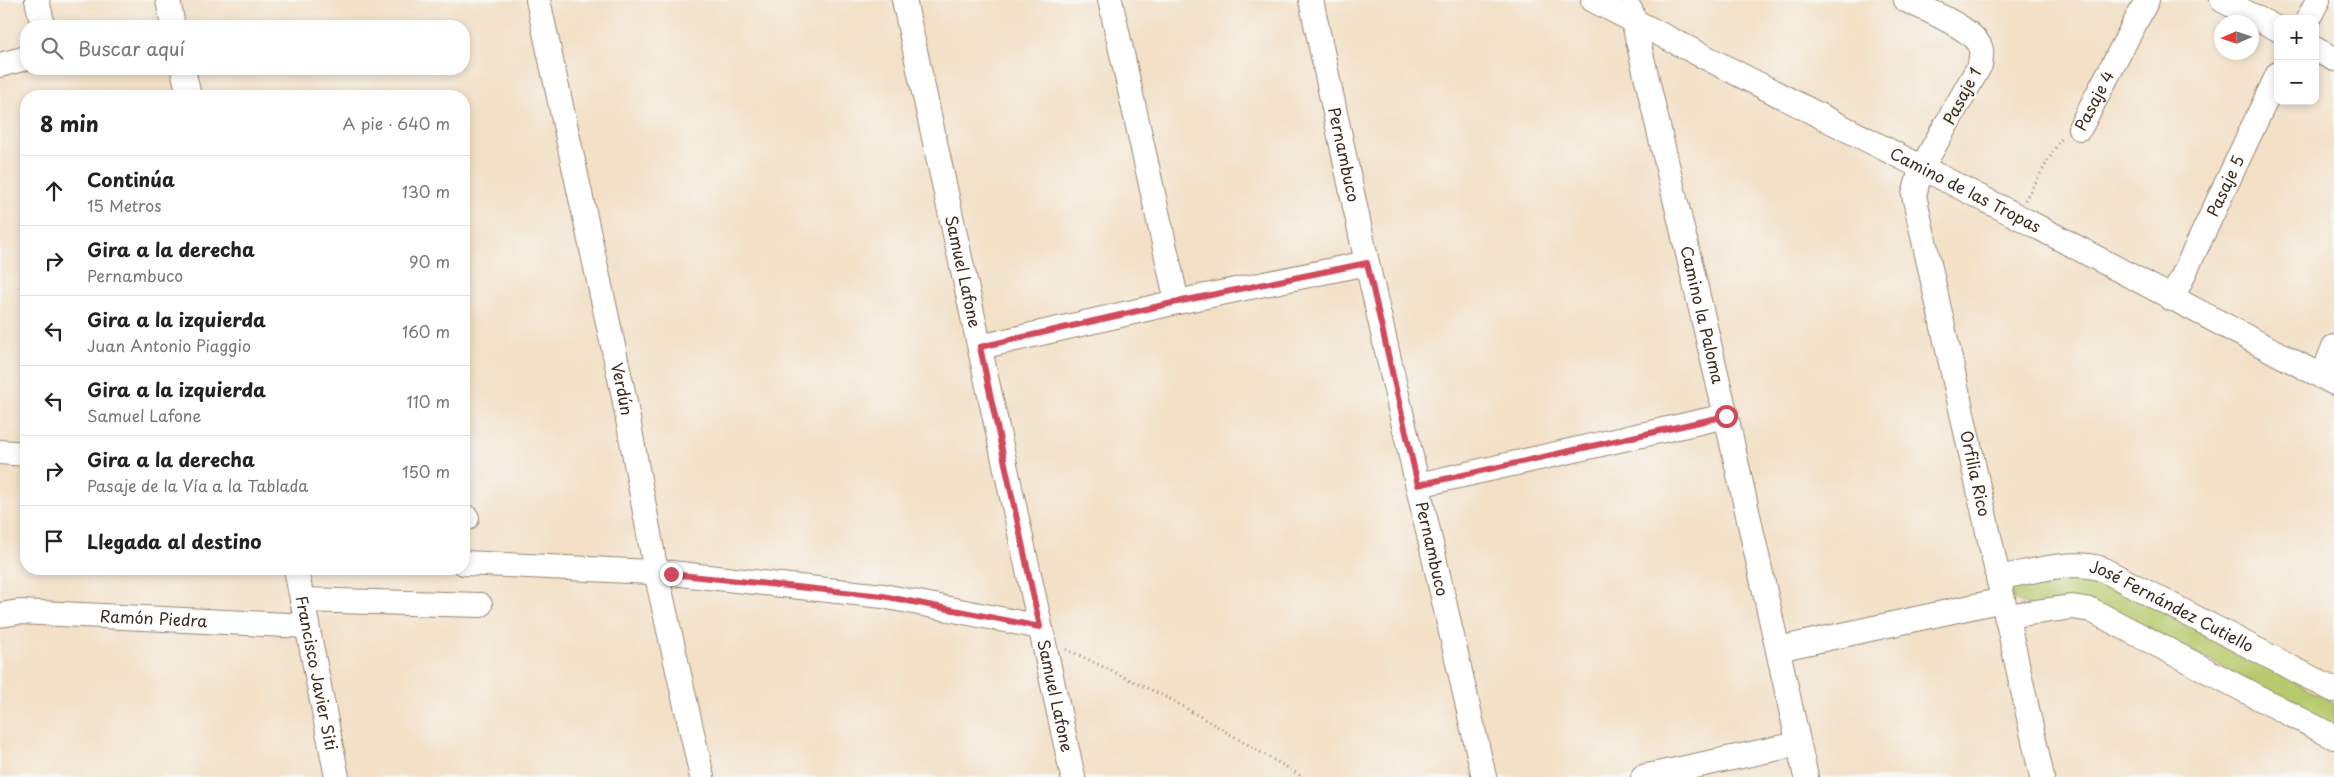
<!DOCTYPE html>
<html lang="es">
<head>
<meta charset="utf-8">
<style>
	body { margin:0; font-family:"Playpen Sans",sans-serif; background:#f6f6f6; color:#222 }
	.controls { position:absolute; right:15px; top:15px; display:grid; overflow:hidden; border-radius:10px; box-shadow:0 2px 8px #0003 }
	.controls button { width:45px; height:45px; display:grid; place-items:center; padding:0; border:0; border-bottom:1px solid #e0e0e0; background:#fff; color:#222; font:25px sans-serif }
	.compass { position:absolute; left:2214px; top:15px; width:45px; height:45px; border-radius:50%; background:#fff; box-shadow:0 2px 8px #0003; rotate:267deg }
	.stop { position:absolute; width:15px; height:15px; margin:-11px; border:4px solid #d1495b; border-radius:50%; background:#fff }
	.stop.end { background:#d1495b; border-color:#fff; box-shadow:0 1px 5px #0008 }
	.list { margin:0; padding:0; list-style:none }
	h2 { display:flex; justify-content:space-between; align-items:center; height:65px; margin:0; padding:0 20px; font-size:21px }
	h2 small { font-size:16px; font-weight:400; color:#767676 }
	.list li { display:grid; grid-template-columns:32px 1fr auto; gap:15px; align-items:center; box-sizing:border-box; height:70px; padding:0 20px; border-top:1px solid #e0e0e0 }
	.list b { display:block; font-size:19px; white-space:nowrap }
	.list p { margin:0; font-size:16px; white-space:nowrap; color:#767676 }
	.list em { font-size:16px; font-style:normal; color:#767676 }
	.icon { flex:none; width:28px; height:28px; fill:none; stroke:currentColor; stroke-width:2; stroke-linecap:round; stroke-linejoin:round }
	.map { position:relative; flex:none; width:2334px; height:777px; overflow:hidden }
	.search { position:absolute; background:#fff; box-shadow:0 2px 8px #0003; left:20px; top:20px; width:450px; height:55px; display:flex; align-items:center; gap:12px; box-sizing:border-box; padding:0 18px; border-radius:20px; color:#767676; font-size:19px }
	.panel { position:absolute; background:#fff; box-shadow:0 2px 8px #0003; left:20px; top:90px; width:450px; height:485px; border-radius:20px }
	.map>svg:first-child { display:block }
	.green { fill:#b7ca6d; stroke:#797a46 }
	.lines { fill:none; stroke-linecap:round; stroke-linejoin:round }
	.minor-casing { stroke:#978572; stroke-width:26 }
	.path { stroke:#978572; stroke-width:3; stroke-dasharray:1 4; stroke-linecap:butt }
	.minor { stroke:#fff; stroke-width:24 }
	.route { stroke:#d1495b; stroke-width:6 }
	.labels { text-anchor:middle; stroke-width:5; stroke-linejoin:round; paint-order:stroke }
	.street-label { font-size:16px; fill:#3b2a1e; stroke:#f6f6f2 }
</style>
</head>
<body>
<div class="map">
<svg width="2334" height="777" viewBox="0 0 2334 777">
	<rect width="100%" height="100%" fill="#f6f6f2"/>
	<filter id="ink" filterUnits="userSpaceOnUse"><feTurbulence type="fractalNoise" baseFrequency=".02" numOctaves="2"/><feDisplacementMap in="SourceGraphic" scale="10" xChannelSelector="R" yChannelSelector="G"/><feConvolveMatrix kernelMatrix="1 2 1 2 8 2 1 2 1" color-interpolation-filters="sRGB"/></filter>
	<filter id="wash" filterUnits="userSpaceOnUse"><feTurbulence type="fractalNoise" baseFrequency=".0096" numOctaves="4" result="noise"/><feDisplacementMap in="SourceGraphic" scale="20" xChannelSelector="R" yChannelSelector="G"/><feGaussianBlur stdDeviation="1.12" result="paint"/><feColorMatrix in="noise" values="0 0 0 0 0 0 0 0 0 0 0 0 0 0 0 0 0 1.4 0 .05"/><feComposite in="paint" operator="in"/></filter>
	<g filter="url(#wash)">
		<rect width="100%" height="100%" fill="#f3e0c6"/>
		<path class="green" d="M 2076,572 L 2105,580 L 2334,703 L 2334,725 L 2151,630 L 2020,603 L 2014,599 L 2012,591 L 2014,586 Z"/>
	</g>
	<g filter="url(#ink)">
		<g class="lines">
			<defs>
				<g id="minor">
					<path d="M 37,0 L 43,26"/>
					<path d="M 168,0 L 173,26"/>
					<path id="s1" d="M 538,0 L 623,392 L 656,572 L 702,777"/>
					<path id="s2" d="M 904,0 L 1073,777"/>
					<path d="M 1110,0 L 1177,302"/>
					<path id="s3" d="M 1311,0 L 1367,263 L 1484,777"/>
					<path id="s4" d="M 1593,0 L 2015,215 L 2334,383"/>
					<path id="s5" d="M 1906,0 C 1924,9 1977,29 1981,50 C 1982,54 1980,61 1980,65 L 1921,169 L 1914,195 L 2042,777"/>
					<path d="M 2222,0 L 2278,29"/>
					<path id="s6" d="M 1631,11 L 1726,416 L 1806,777"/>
					<path d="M 2308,19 L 2318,0"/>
					<path d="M 2315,49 L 2334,59"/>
					<path d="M 0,65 L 26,58"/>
					<path d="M 183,69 L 189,96"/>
					<path id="s7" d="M 2080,128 L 2147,0"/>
					<path id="s8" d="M 2172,299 L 2278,74"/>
					<path d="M 980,347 L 1177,302 L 1367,263"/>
					<path d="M 2322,377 L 2334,347"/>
					<path d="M 0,452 L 26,454"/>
					<path d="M 1418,485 L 1726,416"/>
					<path d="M 464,518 L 467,518"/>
					<path d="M 464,563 L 671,573 L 883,596 L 1040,627"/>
					<path id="s9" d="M 296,569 L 337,777"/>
					<path id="s10" d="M 1998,578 C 2031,572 2070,559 2102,569 L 2334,690"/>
					<path d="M 302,600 L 480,605"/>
					<path id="s11" d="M 0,615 L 19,612 L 307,626"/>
					<path d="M 2006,616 L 2072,607 L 2091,610 L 2334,737"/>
					<path d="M 1778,649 L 2003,600"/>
					<path d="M 1643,777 L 1798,744"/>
				</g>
			</defs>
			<use href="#minor" class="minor-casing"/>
			<path class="path" d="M 2025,200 L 2060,140 L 2064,138
				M 1066,649 L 1172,700 L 1303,777"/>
			<use href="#minor" class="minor"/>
		</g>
	</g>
	<g class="lines" filter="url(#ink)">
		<path class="route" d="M 671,574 L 883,596 L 1040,627 L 980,347 L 1177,302 L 1367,263 L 1418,485 L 1726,416"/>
	</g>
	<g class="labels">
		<g class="street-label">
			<text transform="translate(1962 96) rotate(-62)" y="6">Pasaje 1</text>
			<text dy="6" stroke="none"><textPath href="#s7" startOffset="31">Pasaje 4</textPath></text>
			<text dy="6" stroke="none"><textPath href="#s3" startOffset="158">Pernambuco</textPath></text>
			<text dy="6" stroke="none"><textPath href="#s8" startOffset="125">Pasaje 5</textPath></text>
			<text dy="6" stroke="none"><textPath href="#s4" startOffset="418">Camino de las Tropas</textPath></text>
			<text dy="6" stroke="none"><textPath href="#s2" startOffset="278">Samuel Lafone</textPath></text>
			<text dy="6" stroke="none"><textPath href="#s6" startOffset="312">Camino la Paloma</textPath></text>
			<text dy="6" stroke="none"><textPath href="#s1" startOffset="398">Verdún</textPath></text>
			<text dy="6" stroke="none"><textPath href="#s5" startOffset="539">Orfilia Rico</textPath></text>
			<text dy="6" stroke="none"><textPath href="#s3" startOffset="562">Pernambuco</textPath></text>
			<text dy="6" stroke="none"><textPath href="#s10" startOffset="184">José Fernández Cutiello</textPath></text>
			<text dy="6" stroke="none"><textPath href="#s11" startOffset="154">Ramón Piedra</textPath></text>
			<text dy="6" stroke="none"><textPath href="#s9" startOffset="106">Francisco Javier Siti</textPath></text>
			<text dy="6" stroke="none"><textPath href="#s2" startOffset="712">Samuel Lafone</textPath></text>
		</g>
	</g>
</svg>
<div class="controls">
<button>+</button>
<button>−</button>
</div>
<svg class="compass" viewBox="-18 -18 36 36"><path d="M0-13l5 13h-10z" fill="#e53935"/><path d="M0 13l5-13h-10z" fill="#767676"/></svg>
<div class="stop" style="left:1726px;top:416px"></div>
<div class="stop end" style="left:671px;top:574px"></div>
<div class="search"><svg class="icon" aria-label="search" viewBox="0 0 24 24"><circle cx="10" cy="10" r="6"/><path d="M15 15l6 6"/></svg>Buscar aquí</div>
<section class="panel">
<h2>8 min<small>A pie · 640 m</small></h2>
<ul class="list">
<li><svg class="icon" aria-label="ahead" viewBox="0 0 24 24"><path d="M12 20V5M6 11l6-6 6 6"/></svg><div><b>Continúa</b><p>15 Metros</p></div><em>130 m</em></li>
<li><svg class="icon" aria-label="right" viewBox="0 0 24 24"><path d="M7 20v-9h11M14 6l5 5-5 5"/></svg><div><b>Gira a la derecha</b><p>Pernambuco</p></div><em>90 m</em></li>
<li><svg class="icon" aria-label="left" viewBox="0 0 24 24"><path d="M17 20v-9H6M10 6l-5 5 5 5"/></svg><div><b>Gira a la izquierda</b><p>Juan Antonio Piaggio</p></div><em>160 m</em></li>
<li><svg class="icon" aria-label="left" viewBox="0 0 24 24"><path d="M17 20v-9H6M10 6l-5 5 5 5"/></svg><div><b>Gira a la izquierda</b><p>Samuel Lafone</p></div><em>110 m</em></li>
<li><svg class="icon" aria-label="right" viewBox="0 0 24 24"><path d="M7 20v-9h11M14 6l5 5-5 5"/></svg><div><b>Gira a la derecha</b><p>Pasaje de la Vía a la Tablada</p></div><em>150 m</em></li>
<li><svg class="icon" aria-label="arrive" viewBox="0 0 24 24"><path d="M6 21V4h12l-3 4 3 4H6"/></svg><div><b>Llegada al destino</b></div></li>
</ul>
</section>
</div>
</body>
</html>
